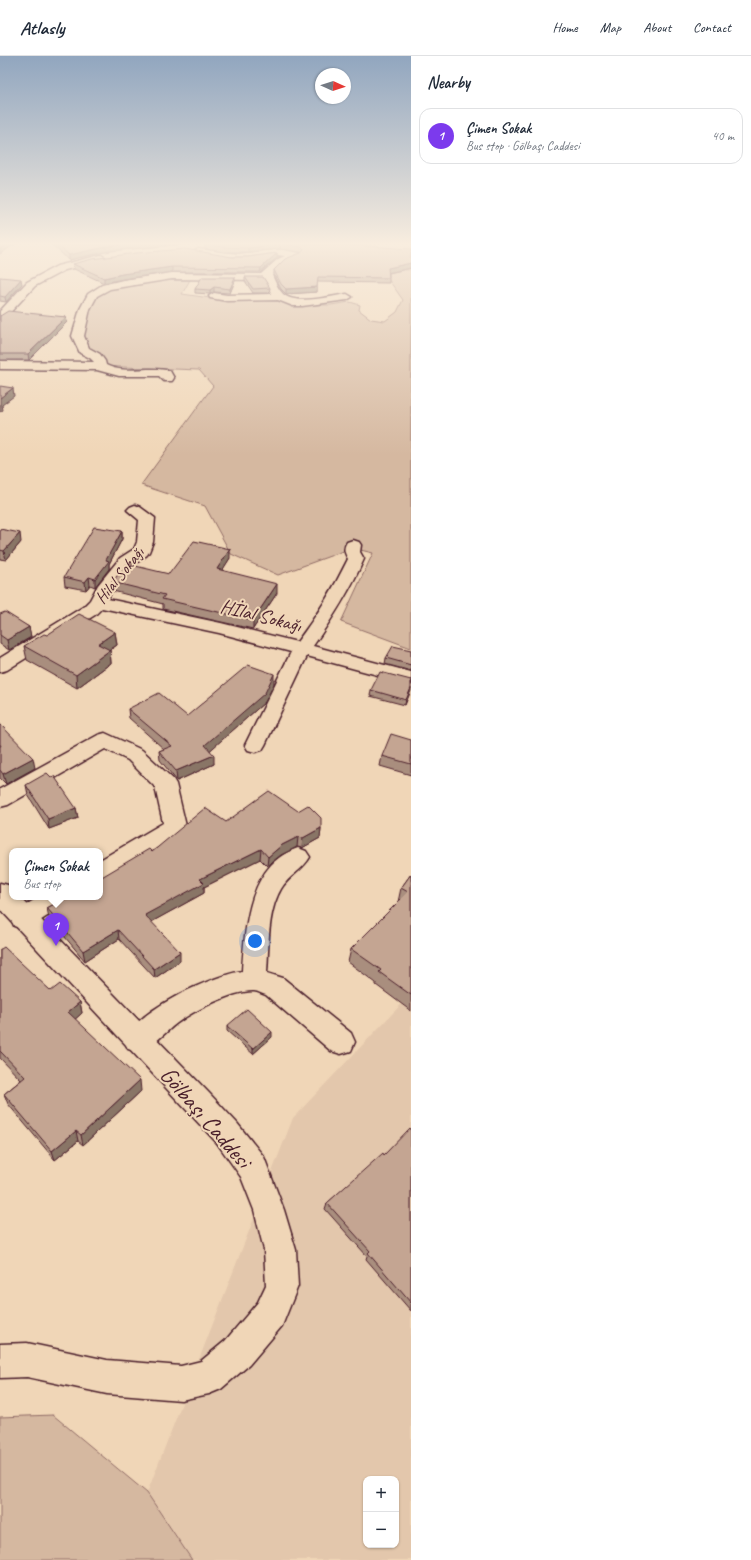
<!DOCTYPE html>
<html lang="en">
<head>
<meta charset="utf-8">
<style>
	body { margin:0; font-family:Caveat,sans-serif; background:#f6f6f7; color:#1f2937 }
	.controls { position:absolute; right:12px; bottom:12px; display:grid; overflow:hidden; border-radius:8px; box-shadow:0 1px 3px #0004 }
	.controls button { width:36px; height:36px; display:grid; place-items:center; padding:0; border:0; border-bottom:1px solid #e0e1e3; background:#fff; color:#1f2937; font:20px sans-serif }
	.compass { position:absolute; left:315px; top:12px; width:36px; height:36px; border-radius:50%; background:#fff; box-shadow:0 1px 3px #0004; rotate:93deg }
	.you { position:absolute; left:255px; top:885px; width:14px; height:14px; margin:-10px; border:3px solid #fff; border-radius:50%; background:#1a73e8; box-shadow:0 0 0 6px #1a73e833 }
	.badge { display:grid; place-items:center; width:26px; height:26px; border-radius:50%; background:#7c3aed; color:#fff; font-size:13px; font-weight:700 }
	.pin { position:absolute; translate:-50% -33px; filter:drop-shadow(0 1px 2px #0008) }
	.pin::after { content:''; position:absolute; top:21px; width:14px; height:12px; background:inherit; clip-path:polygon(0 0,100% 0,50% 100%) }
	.popup { position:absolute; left:9px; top:792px; width:94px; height:52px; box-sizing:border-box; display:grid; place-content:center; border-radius:8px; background:#fff; filter:drop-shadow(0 1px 3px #0005); font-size:13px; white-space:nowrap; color:#747a83 }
	.popup b { font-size:15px; color:#1f2937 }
	.popup::after { content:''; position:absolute; left:50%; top:100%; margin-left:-8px; border:8px solid transparent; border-top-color:#fff }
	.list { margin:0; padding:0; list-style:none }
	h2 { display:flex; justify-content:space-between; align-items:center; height:52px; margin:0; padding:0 16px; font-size:17px }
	h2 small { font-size:13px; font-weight:400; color:#747a83 }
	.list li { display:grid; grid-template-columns:26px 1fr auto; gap:12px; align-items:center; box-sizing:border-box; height:56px; margin:0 8px 8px; padding:0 8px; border:1px solid #e0e1e3; border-radius:12px }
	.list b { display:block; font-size:15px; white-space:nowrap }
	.list p { margin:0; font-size:13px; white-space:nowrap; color:#747a83 }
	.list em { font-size:13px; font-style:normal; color:#747a83 }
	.map { position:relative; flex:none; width:411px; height:1504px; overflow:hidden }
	header { display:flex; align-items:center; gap:24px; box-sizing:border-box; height:56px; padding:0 20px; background:#fff; border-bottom:1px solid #e0e1e3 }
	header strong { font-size:19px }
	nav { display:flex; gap:22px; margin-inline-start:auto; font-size:14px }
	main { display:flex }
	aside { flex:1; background:#fff }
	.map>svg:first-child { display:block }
	.built { fill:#e3c7ac; fill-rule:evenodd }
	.green { fill:#d5b8a0; stroke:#906c66 }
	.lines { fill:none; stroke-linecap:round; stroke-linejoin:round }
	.minor-casing { stroke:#4a1f2b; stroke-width:3 }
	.tertiary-casing { stroke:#4a1f2b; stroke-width:3 }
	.minor { fill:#f0d6b7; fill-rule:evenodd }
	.tertiary { fill:#f0d6b7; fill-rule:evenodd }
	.wall { fill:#a98e7e; stroke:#4a1f2b }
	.shaded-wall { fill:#897466; stroke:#4a1f2b }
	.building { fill:#c4a592; stroke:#4a1f2b }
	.labels { text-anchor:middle; stroke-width:4; stroke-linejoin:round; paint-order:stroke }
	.far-street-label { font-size:17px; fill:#4a1f2b; stroke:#f0d6b7 }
	.street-label { font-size:20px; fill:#4a1f2b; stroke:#f0d6b7 }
	.near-street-label { font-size:24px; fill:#4a1f2b; stroke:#f0d6b7 }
</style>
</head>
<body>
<header>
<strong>Atlasly</strong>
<nav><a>Home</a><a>Map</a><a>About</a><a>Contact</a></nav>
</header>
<main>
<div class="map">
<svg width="411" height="1504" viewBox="0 0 411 1504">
	<rect width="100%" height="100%" fill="#f0d6b7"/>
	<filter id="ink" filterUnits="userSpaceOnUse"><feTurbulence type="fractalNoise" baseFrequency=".025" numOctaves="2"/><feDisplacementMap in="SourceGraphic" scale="8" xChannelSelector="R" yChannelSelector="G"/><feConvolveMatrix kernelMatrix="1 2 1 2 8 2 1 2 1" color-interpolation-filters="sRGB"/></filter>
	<g filter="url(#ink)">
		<path class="built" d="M 411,938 L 411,1504 L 192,1504 L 147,1437 L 293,1062 ZM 366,1423 L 396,1423 L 396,1489 L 366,1489 Z"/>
		<path class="green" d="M 381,213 L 411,214 L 411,592 L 341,566 L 373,497 L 352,492 L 278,519 L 231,498 L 205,450 L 141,429 L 213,330 L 199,314 L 99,310 C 85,294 75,282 83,261 C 86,255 87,246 91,241 C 108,221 167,222 191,222 L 182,238 L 224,244 L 276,244 L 291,249 L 331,249 L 350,246 L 360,249 L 359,254 L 371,263 L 385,265 L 397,256 L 403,244 Z
			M 53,1359 L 147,1437 L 192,1504 L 0,1504 L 0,1361 Z"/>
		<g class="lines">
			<defs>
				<path id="minor" d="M 198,193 L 239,198 L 278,193 L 300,197 L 302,199 L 300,201 L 284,207 L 272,219 C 275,226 278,233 283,238 C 296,250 331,240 347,238 L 352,241 L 347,244 L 302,250 L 293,250 L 278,244 L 227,245 L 210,242 L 209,240 L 214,237 L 227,239 L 272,238 L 264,224 L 172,223 L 110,233 L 97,240 L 90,253 L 84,280 L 89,292 L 100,298 L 105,305 L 106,309 C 125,319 150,309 170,315 L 174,322 L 172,325 L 164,325 L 159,320 L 119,320 L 97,314 L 0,313 L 0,305 L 94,306 L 90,302 L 80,297 L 72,280 L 80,253 L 88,238 L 102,229 L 123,224 L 172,217 L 261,218 L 278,203 L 285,200 L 278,199 L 239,204 L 195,198 L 193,196 Z
					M 101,199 L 106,202 L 104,204 L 65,214 L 35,230 L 4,263 L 0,264 L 0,255 L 27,226 L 57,210 Z
					M 135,449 L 140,451 L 155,462 L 153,486 L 149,496 L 147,499 L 132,510 L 112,534 L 108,543 L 221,567 L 297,586 C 316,561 334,532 348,503 C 344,496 343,492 347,486 L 353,484 L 359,486 L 361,489 L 360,496 L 364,503 C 351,533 332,563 313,590 L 411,616 L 411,628 L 307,600 L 265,689 L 262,694 L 255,696 L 248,694 L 245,689 L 291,596 L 219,577 L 102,552 L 95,559 L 7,614 L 0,616 L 0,602 L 83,551 L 90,544 L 98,529 L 120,502 L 134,493 L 137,486 L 139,464 L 127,454 L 130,451 Z
					M 105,677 L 142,694 L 173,723 L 176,728 L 186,770 L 183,776 L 108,821 L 100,824 L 100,804 L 163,767 L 155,731 L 128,704 L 105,693 L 8,749 L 0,751 L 0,733 L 98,679 Z
					M 298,792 L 306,795 L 310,801 C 303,814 288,820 281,833 C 267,857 269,890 267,917 L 283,922 L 351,977 L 355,986 L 351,995 L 341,998 L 331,995 L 266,939 C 262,938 258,935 254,935 C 234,934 193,955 177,967 C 164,977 154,990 138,996 L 128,993 L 124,984 C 139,953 209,921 242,915 C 245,872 248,808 298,792 Z
					M 39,841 L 70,841 L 66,848 L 32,870 L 23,873 L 14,870 L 11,863 L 14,856 Z"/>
				<path id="tertiary" d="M 0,827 L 8,829 L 12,833 L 12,841 L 19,841 L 209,1037 L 237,1067 L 264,1101 L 284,1154 L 296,1194 L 298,1230 L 282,1270 L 249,1309 L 221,1333 L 209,1338 L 181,1344 L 107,1338 L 27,1321 L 0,1322 L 0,1288 L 27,1287 L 107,1304 L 181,1310 L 201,1305 L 225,1285 L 258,1246 L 266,1229 L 264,1194 L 254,1154 L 241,1121 L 217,1087 L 0,853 Z"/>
			</defs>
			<use href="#minor" class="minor-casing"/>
			<use href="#tertiary" class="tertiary-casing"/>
			<use href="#minor" class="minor"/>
			<use href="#tertiary" class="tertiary"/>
		</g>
		<path class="wall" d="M 51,188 L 184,188 L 110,195 L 69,204 Z
			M 203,188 L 339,188 L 411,212 L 389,217 L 389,227 L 317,226 L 317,236 L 286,238 L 281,233 L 274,219 L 274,214 L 302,197 L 300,196 L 280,193 L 248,196 L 224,196 L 205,193 L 205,189 Z
			M 277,197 L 277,202 L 260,216 L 172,216 L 123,223 L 104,227 L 74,213 L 73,208 L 232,201 L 248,201 Z
			M 0,221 L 22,228 L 6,246 L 0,245 Z
			M 245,221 L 270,232 L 269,237 L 253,237 L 245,225 Z
			M 235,225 L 230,237 L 214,236 L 210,238 L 195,237 L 195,233 Z
			M 0,260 L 66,261 L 67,266 L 29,304 L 0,304 Z
			M 0,473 L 21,486 L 6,504 L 0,503 Z
			M 122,475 L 122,483 L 109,508 L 109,513 L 95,531 L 90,529 L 86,534 L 65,530 L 64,521 Z
			M 230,502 L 222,514 L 277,537 L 253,573 L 163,553 L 163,548 L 113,535 L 112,526 L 169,518 Z
			M 0,558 L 29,571 L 31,581 L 9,594 L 0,588 Z
			M 115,576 L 117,589 L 110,594 L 111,607 L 77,632 L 27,604 L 24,590 Z
			M 411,594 L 411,615 L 385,608 L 386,602 Z
			M 411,624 L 405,649 L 370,640 L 371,634 Z
			M 274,628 L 265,646 L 210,694 L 214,708 L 177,725 L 160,704 L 159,695 L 164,693 L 129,662 L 128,653 L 187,660 Z
			M 0,668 L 35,712 L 6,728 L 0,722 Z
			M 411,684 L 411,719 L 380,710 L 382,700 Z
			M 26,729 L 76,752 L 78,762 L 49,773 L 28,739 Z
			M 226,766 L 321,772 L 320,782 L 302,792 L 297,791 L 281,799 L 267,810 L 260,803 L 204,831 L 204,837 L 151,866 L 180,905 L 155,922 L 119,883 L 85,905 L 49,862 L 47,852 L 152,796 Z
			M 411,818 L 411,955 L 376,929 L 376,927 L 348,906 L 351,893 L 398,846 L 401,832 Z
			M 0,893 L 51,935 L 80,946 L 82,957 L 75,963 L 141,1035 L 83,1089 L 78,1085 L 55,1104 L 8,1048 L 4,1038 L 21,1024 L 0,1002 Z
			M 227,970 L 272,981 L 253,998 L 227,975 Z
			M 411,1073 L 411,1255 L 366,1203 L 367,1200 L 325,1153 L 327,1147 L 384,1099 Z"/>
		<path class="shaded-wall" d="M 7,188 L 15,188 L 0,198 L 0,193 Z
			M 132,188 L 184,188 L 110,195 L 69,204 L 69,199 L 110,190 Z
			M 281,188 L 280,193 L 248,196 L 248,192 Z
			M 277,197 L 277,202 L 260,216 L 261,212 Z
			M 411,207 L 411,212 L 387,217 L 388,212 Z
			M 172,211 L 172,216 L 123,223 L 104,227 L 104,222 L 122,218 Z
			M 235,221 L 235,225 L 230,237 L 230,233 Z
			M 21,223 L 22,228 L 6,246 L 5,241 Z
			M 214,231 L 214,236 L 210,238 L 210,234 Z
			M 317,231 L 317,236 L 286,238 L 286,233 Z
			M 66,261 L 67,266 L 29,304 L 28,298 Z
			M 13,332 L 14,340 L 2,349 L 3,354 L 0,356 L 0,342 Z
			M 122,475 L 122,483 L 109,508 L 109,513 L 95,531 L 95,523 Z
			M 20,477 L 21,486 L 6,504 L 4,495 Z
			M 230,493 L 230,502 L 217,523 L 217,513 Z
			M 89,521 L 90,529 L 86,534 L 85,526 Z
			M 277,528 L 277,537 L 253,573 L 253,564 Z
			M 29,571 L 31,581 L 9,594 L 7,584 Z
			M 115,576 L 117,589 L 99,601 L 98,588 Z
			M 110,594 L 111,607 L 77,632 L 76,619 Z
			M 274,618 L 274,628 L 265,646 L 205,699 L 205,689 Z
			M 411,632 L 411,635 L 405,649 L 406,644 Z
			M 214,699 L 214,708 L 177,725 L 176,715 Z
			M 33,702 L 35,712 L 6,728 L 3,718 Z
			M 76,752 L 78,762 L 49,773 L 48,763 Z
			M 321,772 L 320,782 L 302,792 L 303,782 Z
			M 298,781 L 297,791 L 281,799 L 267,810 L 268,801 L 282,789 Z
			M 261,793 L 260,803 L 204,831 L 204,837 L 146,869 L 145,859 L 200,823 Z
			M 118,874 L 119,883 L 85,905 L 83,895 Z
			M 180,896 L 180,905 L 155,922 L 154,913 Z
			M 80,946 L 82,957 L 71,967 L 68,956 Z
			M 272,976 L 272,981 L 253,998 L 253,993 Z
			M 140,1024 L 141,1035 L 83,1089 L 81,1079 Z
			M 76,1075 L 78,1085 L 55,1104 L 52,1095 Z"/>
		<path class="building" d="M 0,188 L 7,188 L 0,193 Z
			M 56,188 L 132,188 L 110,190 L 69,199 Z
			M 205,188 L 339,188 L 411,193 L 411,207 L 388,212 L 389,222 L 318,221 L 317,231 L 286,233 L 281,228 L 274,214 L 285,203 L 301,197 L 304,194 L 301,191 L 281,188 L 248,192 L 224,191 L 205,189 Z
			M 185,193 L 232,201 L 248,201 L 277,197 L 261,212 L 172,211 L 122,218 L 104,222 L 73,208 L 92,203 L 136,197 Z
			M 0,221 L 21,223 L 5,241 L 0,240 Z
			M 202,221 L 235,221 L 230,233 L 214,231 L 210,234 L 195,233 Z
			M 245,221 L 263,221 L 270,232 L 253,233 Z
			M 8,255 L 66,261 L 28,298 L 0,298 L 0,260 Z
			M 0,330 L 13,332 L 0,342 Z
			M 94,471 L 122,475 L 106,504 L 109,505 L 95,523 L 89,521 L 85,526 L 64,521 Z
			M 0,473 L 20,477 L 4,495 L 0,494 Z
			M 194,485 L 230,493 L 217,513 L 277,528 L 253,564 L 162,543 L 165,539 L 112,526 L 127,508 L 169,518 Z
			M 5,556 L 29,571 L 7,584 L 0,579 L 0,558 Z
			M 79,558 L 115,576 L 98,588 L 110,594 L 76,619 L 24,590 L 44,578 L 47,579 Z
			M 393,590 L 411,594 L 411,609 L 386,602 Z
			M 248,609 L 274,618 L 265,637 L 205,689 L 214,699 L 176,715 L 159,695 L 172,690 L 128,653 L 159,637 L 187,660 Z
			M 380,616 L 411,624 L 411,632 L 406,644 L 371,634 Z
			M 0,668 L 33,702 L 3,718 L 0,714 L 0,690 L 1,690 L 0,688 Z
			M 391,678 L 411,684 L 411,708 L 382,700 Z
			M 47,717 L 51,721 L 54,720 L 76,752 L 48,763 L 26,729 Z
			M 269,735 L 298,755 L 308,749 L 321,762 L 321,772 L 303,782 L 298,781 L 282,789 L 268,801 L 261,793 L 200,823 L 204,827 L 145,859 L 180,896 L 154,913 L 118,874 L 83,895 L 47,852 L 67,841 L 100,841 L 100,822 L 149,793 L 152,796 L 205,752 L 226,766 Z
			M 411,818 L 411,939 L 379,916 L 381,914 L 351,893 L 408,836 L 401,832 Z
			M 4,891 L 51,935 L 60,928 L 80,946 L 68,956 L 140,1024 L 81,1079 L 76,1075 L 52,1095 L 4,1038 L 25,1021 L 0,995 L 0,893 L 1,893 Z
			M 247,953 L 272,976 L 253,993 L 227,970 Z
			M 410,1072 L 411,1073 L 411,1247 L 368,1197 L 370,1195 L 327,1147 L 383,1097 L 384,1099 Z"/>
	</g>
	<linearGradient id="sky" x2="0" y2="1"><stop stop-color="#91a6bf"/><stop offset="0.47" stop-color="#f8eddf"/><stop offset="1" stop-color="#f8eddf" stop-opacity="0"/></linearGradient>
	<rect width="411" height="399" fill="url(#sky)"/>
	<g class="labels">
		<g class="far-street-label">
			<text transform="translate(119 519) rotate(-51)" y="6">Hilal Sokağı</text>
		</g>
		<g class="street-label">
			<text transform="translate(261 559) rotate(14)" y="7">Hİlal Sokağı</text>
		</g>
		<g class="near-street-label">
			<text transform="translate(206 1061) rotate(49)" y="8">Gölbaşı Caddesi</text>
		</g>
	</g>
</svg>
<div class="controls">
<button>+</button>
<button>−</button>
</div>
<svg class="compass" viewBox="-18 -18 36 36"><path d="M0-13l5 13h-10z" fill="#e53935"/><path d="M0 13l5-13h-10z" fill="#747a83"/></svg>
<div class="you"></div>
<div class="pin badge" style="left:56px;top:890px">1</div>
<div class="popup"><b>Çimen Sokak</b>Bus stop</div>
</div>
<aside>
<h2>Nearby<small></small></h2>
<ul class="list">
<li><span class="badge">1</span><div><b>Çimen Sokak</b><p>Bus stop · Gölbaşı Caddesi</p></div><em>40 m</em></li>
</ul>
</aside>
</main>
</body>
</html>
